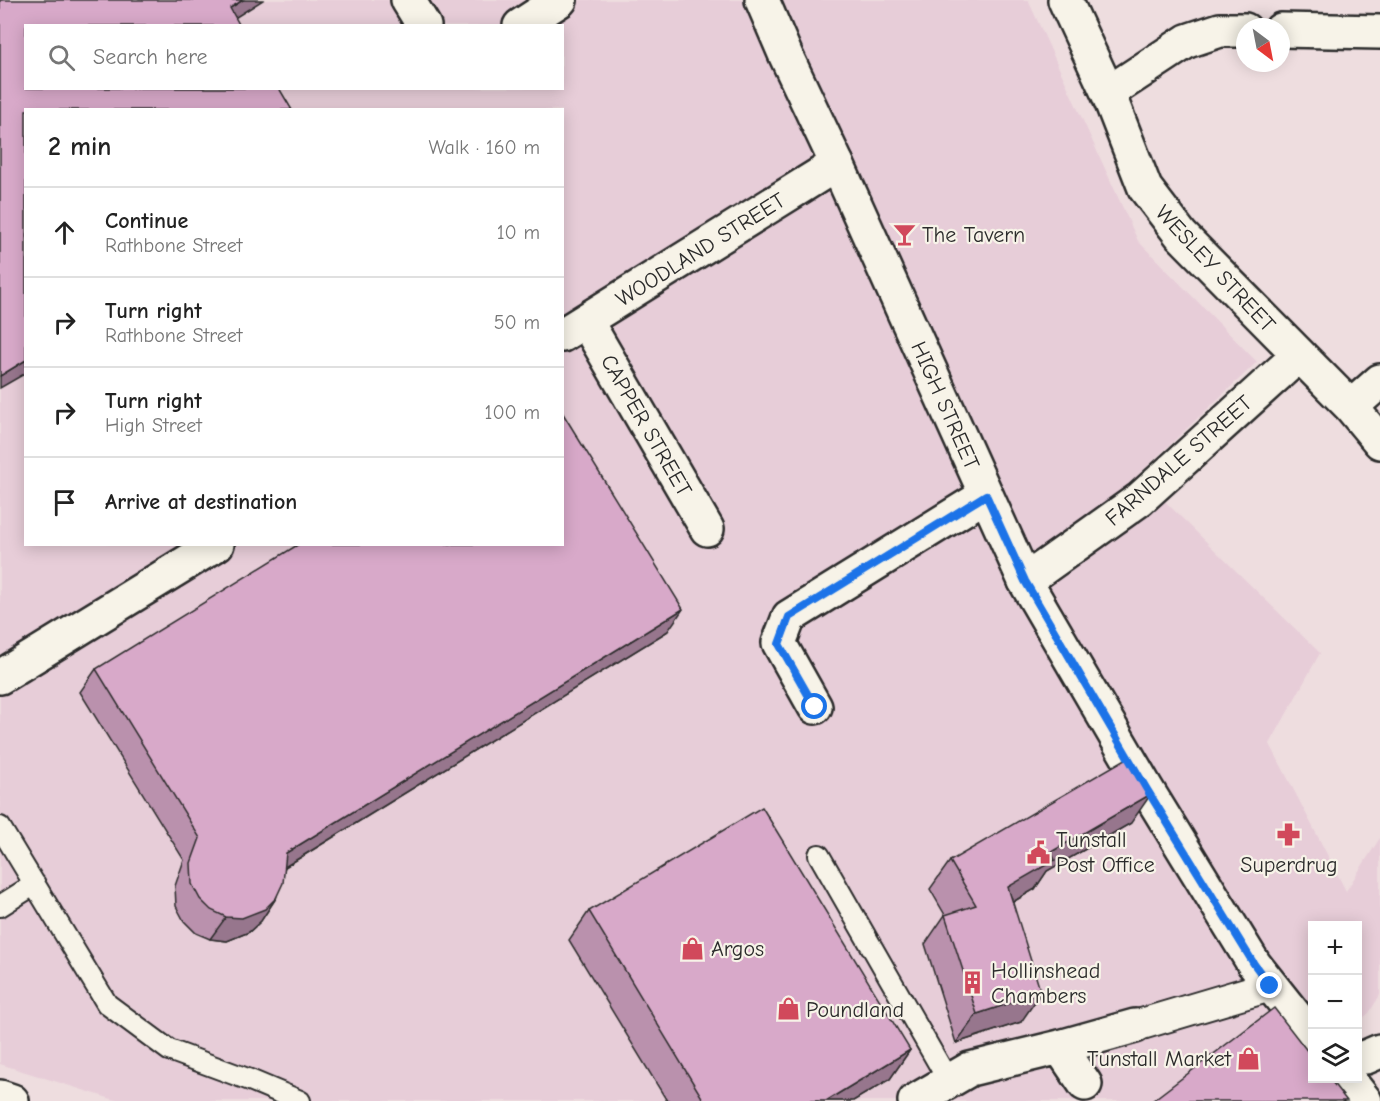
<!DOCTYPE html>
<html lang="en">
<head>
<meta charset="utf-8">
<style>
	body { margin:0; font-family:"Comic Neue",sans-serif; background:#f6f6f6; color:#222 }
	.controls { position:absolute; right:18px; bottom:18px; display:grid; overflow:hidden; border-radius:0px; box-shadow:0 3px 15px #0003 }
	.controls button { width:54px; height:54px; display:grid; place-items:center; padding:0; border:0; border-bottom:2px solid #e0e0e0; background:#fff; color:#222; font:30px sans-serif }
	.compass { position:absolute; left:1236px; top:18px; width:54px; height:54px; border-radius:50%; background:#fff; box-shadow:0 3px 15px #0003; rotate:148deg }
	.stop { position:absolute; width:18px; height:18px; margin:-14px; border:4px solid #1a73e8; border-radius:50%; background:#fff }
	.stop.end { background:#1a73e8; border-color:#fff; box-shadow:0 2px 6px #0008 }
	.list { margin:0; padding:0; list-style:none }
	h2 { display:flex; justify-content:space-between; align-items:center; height:78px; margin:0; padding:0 24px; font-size:26px }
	h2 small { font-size:20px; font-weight:400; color:#767676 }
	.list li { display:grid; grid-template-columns:39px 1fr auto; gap:18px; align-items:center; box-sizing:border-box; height:90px; padding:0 24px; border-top:2px solid #e0e0e0 }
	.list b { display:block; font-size:22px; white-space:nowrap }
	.list p { margin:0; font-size:20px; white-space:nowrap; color:#767676 }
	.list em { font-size:20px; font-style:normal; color:#767676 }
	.icon { flex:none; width:33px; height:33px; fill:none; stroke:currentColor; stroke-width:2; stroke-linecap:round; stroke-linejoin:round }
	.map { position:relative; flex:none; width:1380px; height:1101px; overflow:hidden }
	.search { position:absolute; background:#fff; box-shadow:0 3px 15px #0003; left:24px; top:24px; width:540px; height:66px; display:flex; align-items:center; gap:15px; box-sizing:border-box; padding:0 21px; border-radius:0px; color:#767676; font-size:22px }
	.panel { position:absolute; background:#fff; box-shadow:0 3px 15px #0003; left:24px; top:108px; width:540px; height:438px; border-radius:0px }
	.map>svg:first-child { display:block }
	.built { fill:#e7cdd8; fill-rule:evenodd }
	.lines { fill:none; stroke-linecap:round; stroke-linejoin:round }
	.service-casing { stroke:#2b2b2b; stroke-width:24 }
	.pedestrian-casing { stroke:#2b2b2b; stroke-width:34 }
	.minor-casing { stroke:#2b2b2b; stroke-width:38 }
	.tertiary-casing { stroke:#2b2b2b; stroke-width:38 }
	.primary-casing { stroke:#2b2b2b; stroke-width:38 }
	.service { stroke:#f7f3e8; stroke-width:20 }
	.pedestrian { stroke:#f7f3e8; stroke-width:30 }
	.minor { stroke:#f7f3e8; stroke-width:33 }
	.tertiary { stroke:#f7f3e8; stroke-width:33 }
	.primary { stroke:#f7f3e8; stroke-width:33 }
	.wall { fill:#ba91ad; stroke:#2b2b2b; stroke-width:1.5 }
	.shaded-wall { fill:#97768d; stroke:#2b2b2b; stroke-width:1.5 }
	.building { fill:#d8a9c9; stroke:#2b2b2b; stroke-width:1.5 }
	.route { stroke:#1a73e8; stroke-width:8 }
	.labels { text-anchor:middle; stroke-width:4.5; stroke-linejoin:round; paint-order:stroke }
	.poi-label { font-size:22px; fill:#2b2b2b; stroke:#f7f3e8; text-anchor:start }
	.street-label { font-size:22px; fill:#2b2b2b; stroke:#f7f3e8 }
</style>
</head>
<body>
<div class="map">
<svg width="1380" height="1101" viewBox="0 0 1380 1101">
	<rect width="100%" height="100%" fill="#eedddf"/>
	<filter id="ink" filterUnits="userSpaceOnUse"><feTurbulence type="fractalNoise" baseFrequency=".0167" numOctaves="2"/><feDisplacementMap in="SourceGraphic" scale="12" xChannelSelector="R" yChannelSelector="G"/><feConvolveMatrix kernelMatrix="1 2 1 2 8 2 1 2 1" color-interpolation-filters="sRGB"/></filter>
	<g filter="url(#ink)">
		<path class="built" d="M 0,0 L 1028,0 L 1138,241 L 1257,362 L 1138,475 L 1320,653 L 1270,744 L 1346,891 L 1380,838 L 1380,995 L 1369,1013 L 1358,1022 L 1358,926 L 1312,926 L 1312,1055 L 1300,1065 L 1327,1101 L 118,1101 L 0,1064 ZM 26,26 L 562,26 L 562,88 L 26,88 ZM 26,110 L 562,110 L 562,544 L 26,544 Z"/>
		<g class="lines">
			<defs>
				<path id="service" d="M 0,827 L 107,1004 L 169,1050 L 250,1080 L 300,1101
					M 819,855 L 948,1080
					M 0,906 L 35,884"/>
				<path id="pedestrian" d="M 1135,1026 L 1270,986"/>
				<path id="minor" d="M 408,0 L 424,26
					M 1065,0 L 1108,93 L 1145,188 L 1181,235 L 1351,407 L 1380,442
					M 520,26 L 560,0
					M 1281,30 L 1380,32
					M 1108,93 L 1187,41 L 1220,30 L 1245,30
					M 586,321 L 707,529
					M 562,335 L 837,164
					M 1351,407 L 1380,381
					M 1025,581 L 1140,499 L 1299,355
					M 0,677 L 217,544
					M 815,707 L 779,643 L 789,617 L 986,495
					M 1060,1047 L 1085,1084
					M 1358,1058 L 1366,1057 L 1380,1051
					M 915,1101 L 970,1069 L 1060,1047 L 1135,1026"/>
				<path id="tertiary" d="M 762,0 L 786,56 L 837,164 L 1025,581 L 1146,788 L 1254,964 L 1312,1037
					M 1347,1078 L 1365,1101"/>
				<path id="primary" d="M 0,1097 L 12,1101"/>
			</defs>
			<use href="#service" class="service-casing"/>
			<use href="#pedestrian" class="pedestrian-casing"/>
			<use href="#minor" class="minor-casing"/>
			<use href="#tertiary" class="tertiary-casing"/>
			<use href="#primary" class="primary-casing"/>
			<use href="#service" class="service"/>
			<use href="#pedestrian" class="pedestrian"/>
			<use href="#minor" class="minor"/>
			<use href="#tertiary" class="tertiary"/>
			<use href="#primary" class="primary"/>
		</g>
		<path class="wall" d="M 668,631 L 285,867 L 276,898 L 261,921 L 249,932 L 227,941 L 210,939 L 196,933 L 184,921 L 176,906 L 175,886 L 184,860 L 80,692 L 96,669 Z
			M 1131,823 L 1047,871 L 1035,889 L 1013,902 L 1021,1022 L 956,1043 L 925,944 L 945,915 L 930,889 L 950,861 Z
			M 589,911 L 910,1050 L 890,1079 L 853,1101 L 667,1101 L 569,940 Z"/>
		<path class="shaded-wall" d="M 243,0 L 263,0 L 222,26 L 230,8 Z
			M 26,360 L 26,373 L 0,388 L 0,376 Z
			M 683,609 L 668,631 L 270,876 L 286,853 Z
			M 1151,794 L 1131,823 L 1047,871 L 1035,889 L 988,916 L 1008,887 L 1051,852 Z
			M 276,898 L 261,921 L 249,932 L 227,941 L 210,939 L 226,917 Z
			M 1041,993 L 1021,1022 L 956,1043 L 977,1014 Z
			M 910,1050 L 890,1079 L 853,1101 L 826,1101 Z"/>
		<path class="building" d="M 0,0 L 243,0 L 230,8 L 240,26 L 26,26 L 26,88 L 279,88 L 292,110 L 26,110 L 26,360 L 0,376 Z
			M 562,412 L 683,609 L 286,853 L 283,883 L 276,898 L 265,909 L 242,918 L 226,917 L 211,910 L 200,899 L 192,884 L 191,863 L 200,838 L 96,669 L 299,544 L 562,544 Z
			M 1129,757 L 1151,794 L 1051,852 L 1055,860 L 1008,887 L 1041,993 L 977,1014 L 945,915 L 976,905 L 950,861 Z
			M 762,807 L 910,1050 L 826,1101 L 704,1101 L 589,911 Z
			M 1274,1008 L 1312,1057 L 1312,1078 L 1329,1078 L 1347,1101 L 1152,1101 Z"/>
	</g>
	<g class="lines" filter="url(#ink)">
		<path class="route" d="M 815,707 L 779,644 L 789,617 L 986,495 L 1025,581 L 1146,788 L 1254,964 L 1270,986"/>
	</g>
	<defs>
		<symbol id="bar-bare" viewBox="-9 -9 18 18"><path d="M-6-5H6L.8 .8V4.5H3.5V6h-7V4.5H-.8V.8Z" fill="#d1495b" stroke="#f7f3e8" stroke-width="2.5" paint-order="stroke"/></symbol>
		<symbol id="pharmacy-bare" viewBox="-9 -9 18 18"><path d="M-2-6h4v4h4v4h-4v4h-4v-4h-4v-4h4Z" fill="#d1495b" stroke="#f7f3e8" stroke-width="2.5" paint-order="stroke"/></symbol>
		<symbol id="civic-bare" viewBox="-9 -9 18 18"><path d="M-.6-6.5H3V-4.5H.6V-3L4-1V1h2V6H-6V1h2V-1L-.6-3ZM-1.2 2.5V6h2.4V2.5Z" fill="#d1495b" stroke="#f7f3e8" stroke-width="2.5" paint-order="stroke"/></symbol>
		<symbol id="shop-bare" viewBox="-9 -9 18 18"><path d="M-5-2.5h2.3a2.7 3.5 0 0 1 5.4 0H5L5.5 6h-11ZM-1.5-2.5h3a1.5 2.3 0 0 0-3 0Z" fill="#d1495b" stroke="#f7f3e8" stroke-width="2.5" paint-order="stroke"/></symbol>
		<symbol id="building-bare" viewBox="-9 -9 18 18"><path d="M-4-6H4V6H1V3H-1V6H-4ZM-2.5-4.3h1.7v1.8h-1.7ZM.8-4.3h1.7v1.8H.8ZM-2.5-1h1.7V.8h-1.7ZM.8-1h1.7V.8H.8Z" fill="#d1495b" stroke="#f7f3e8" stroke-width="2.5" paint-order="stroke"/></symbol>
	</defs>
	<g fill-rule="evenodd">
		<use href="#bar-bare" x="888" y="218" width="33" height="33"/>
		<use href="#pharmacy-bare" x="1272" y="818" width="33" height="33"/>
		<use href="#civic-bare" x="1022" y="836" width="33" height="33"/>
		<use href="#shop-bare" x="676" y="932" width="33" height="33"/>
		<use href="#building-bare" x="956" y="966" width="33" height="33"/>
		<use href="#shop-bare" x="772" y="992" width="33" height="33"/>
		<use href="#shop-bare" x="1232" y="1042" width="33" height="33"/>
	</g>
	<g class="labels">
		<g class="poi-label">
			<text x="922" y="242">The Tavern</text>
			<text x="1056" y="847">Tunstall<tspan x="1056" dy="25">Post Office</tspan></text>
			<text x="1289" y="872" text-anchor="middle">Superdrug</text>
			<text x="711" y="956">Argos</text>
			<text x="991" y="978">Hollinshead<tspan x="991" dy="25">Chambers</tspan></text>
			<text x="806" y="1017">Poundland</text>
			<text x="1231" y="1066" text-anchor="end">Tunstall Market</text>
		</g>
		<g class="street-label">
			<text transform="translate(700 249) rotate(-32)" y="8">WOODLAND STREET</text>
			<text transform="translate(1216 268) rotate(47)" y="8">WESLEY STREET</text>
			<text transform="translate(946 405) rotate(66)" y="8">HIGH STREET</text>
			<text transform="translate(647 425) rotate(60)" y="8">CAPPER STREET</text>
			<text transform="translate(1178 460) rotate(-41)" y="8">FARNDALE STREET</text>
		</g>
	</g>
</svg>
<div class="controls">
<button>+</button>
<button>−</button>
<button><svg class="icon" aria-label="layers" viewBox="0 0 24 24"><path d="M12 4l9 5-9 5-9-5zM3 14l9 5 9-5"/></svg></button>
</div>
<svg class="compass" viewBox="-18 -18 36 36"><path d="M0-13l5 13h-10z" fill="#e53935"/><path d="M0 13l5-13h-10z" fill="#767676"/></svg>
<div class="stop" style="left:815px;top:707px"></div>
<div class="stop end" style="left:1270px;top:986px"></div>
<div class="search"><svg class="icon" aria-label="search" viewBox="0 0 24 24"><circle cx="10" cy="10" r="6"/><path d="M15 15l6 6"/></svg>Search here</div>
<section class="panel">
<h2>2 min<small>Walk · 160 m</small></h2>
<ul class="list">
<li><svg class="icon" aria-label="ahead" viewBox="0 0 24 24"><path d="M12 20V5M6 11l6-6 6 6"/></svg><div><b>Continue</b><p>Rathbone Street</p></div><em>10 m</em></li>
<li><svg class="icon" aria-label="right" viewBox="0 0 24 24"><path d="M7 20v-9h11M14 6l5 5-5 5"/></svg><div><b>Turn right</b><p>Rathbone Street</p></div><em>50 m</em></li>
<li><svg class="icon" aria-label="right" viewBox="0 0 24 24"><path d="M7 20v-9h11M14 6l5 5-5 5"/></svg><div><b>Turn right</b><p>High Street</p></div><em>100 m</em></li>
<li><svg class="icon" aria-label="arrive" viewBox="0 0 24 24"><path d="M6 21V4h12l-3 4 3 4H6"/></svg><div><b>Arrive at destination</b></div></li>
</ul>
</section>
</div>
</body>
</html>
